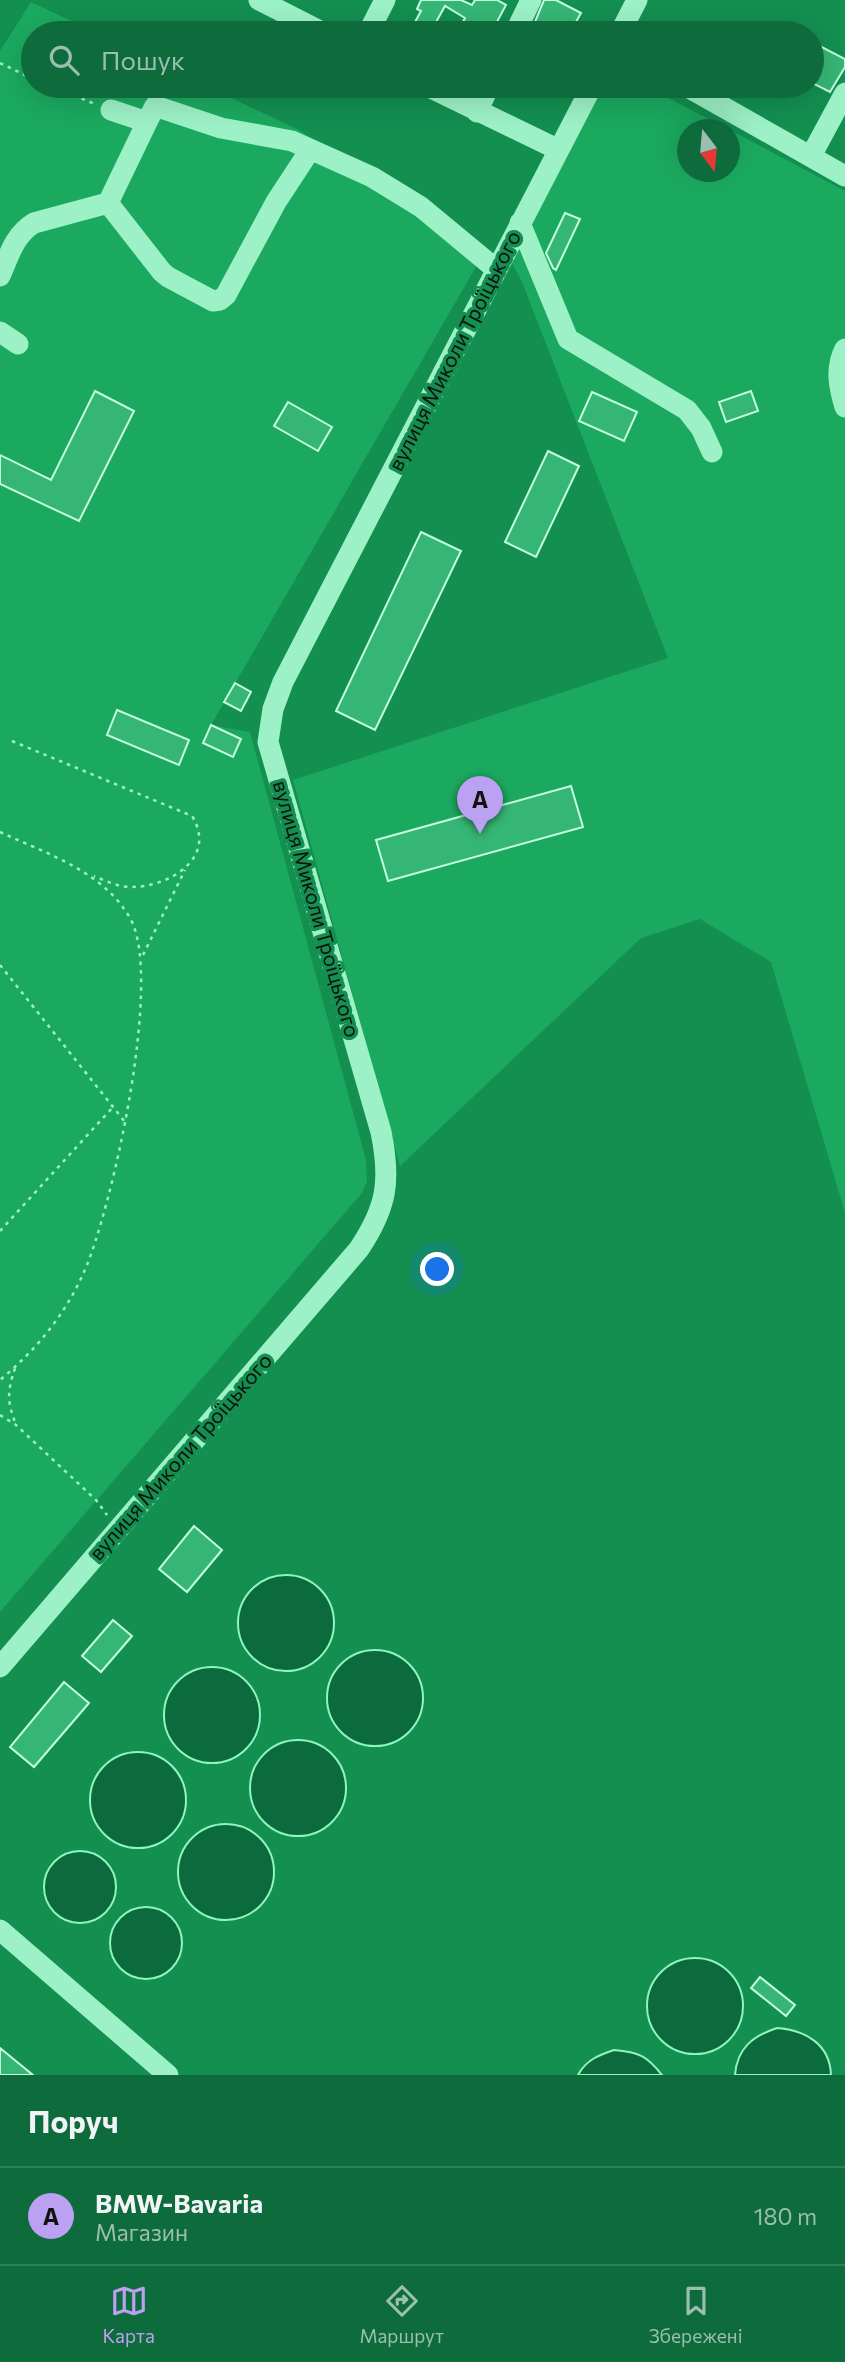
<!DOCTYPE html>
<html lang="uk">
<head>
<meta charset="utf-8">
<style>
	body { margin:0; font-family:Commissioner,sans-serif; background:#177043; color:#f1f3f6 }
	.compass { position:absolute; left:677px; top:119px; width:63px; height:63px; border-radius:50%; background:#0e6b3c; box-shadow:0 7px 28px #0002; rotate:164deg }
	.you { position:absolute; left:438px; top:1270px; width:24px; height:24px; margin:-18px; border:5px solid #fff; border-radius:50%; background:#1a73e8; box-shadow:0 0 0 10px #1a73e833 }
	.badge { display:grid; place-items:center; width:46px; height:46px; border-radius:50%; background:#bca0f2; color:#111; font-size:23px; font-weight:700 }
	.pin { position:absolute; translate:-50% -58px; filter:drop-shadow(0 2px 4px #0008) }
	.pin::after { content:''; position:absolute; top:37px; width:24px; height:21px; background:inherit; clip-path:polygon(0 0,100% 0,50% 100%) }
	.list { margin:0; padding:0; list-style:none }
	h2 { display:flex; justify-content:space-between; align-items:center; height:91px; margin:0; padding:0 28px; font-size:30px }
	h2 small { font-size:23px; font-weight:400; color:#9bbfaf }
	.list li { display:grid; grid-template-columns:46px 1fr auto; gap:21px; align-items:center; box-sizing:border-box; height:98px; padding:0 28px; border-top:2px solid #2e7e56 }
	.list b { display:block; font-size:26px; white-space:nowrap }
	.list p { margin:0; font-size:23px; white-space:nowrap; color:#9bbfaf }
	.list em { font-size:23px; font-style:normal; color:#9bbfaf }
	.icon { flex:none; width:38px; height:38px; fill:none; stroke:currentColor; stroke-width:2; stroke-linecap:round; stroke-linejoin:round }
	.map { position:relative; flex:none; width:845px; height:2075px; overflow:hidden }
	.search { position:absolute; background:#0e6b3c; box-shadow:0 7px 28px #0002; left:21px; right:21px; top:21px; height:77px; display:flex; align-items:center; gap:18px; box-sizing:border-box; padding:0 24px; border-radius:38px; color:#9bbfaf; font-size:26px }
	.sheet { height:189px; background:#0e6b3c }
	nav { display:flex; justify-content:space-around; align-items:center; box-sizing:border-box; height:98px; border-top:2px solid #2e7e56; background:#0e6b3c; font-size:19px; color:#9bbfaf }
	nav a { display:grid; justify-items:center; gap:4px }
	nav .on { color:#bca0f2 }
	.map>svg:first-child { display:block }
	.green { fill:#1ba95f }
	.water { fill:#0b6b3c; stroke:#8ff5bf; stroke-width:2 }
	.building { fill:#36b674; stroke:#c4fcdf; stroke-width:2 }
	.lines { fill:none; stroke-linecap:round; stroke-linejoin:round }
	.path { stroke:#9df1c6; stroke-width:2.5; stroke-dasharray:3.5 5; stroke-linecap:butt }
	.minor { stroke:#9df1c6; stroke-width:21 }
	.labels { text-anchor:middle; stroke-width:7; stroke-linejoin:round; paint-order:stroke }
	.street-label { font-size:21px; fill:#111; stroke:#138f50 }
</style>
</head>
<body>
<div class="map">
<svg width="845" height="2075" viewBox="0 0 845 2075">
	<rect width="100%" height="100%" fill="#138f50"/>
	<path class="green" d="M 31,2 L 97,33 L 33,33 L 33,86 L 206,86 L 299,130 L 484,253 L 211,725 L 250,732 L 366,1160 L 367,1182 L 362,1193 L 0,1612 L 0,51 Z
		M 592,86 L 645,86 L 728,129 L 688,130 L 688,172 L 730,172 L 730,130 L 845,191 L 845,1213 L 771,962 L 700,919 L 641,938 L 400,1166 L 293,780 L 668,658 L 522,282 L 509,258 Z"/>
	<path class="water" d="M238 1623a48 48 0 1 1 96 0a48 48 0 1 1-96 0Z
		M327 1698a48 48 0 1 1 96 0a48 48 0 1 1-96 0Z
		M164 1715a48 48 0 1 1 96 0a48 48 0 1 1-96 0Z
		M250 1788a48 48 0 1 1 96 0a48 48 0 1 1-96 0Z
		M90 1800a48 48 0 1 1 96 0a48 48 0 1 1-96 0Z
		M178 1872a48 48 0 1 1 96 0a48 48 0 1 1-96 0Z
		M44 1887a36 36 0 1 1 72 0a36 36 0 1 1-72 0Z
		M110 1943a36 36 0 1 1 72 0a36 36 0 1 1-72 0Z
		M647 2006a48 48 0 1 1 96 0a48 48 0 1 1-96 0Z
		M 777,2028 C 805,2030 830,2044 831,2075 L 735,2075 C 737,2048 753,2036 777,2028 Z
		M 614,2050 C 639,2052 647,2056 662,2075 L 578,2075 C 586,2060 599,2055 614,2050 Z"/>
	<path class="building" d="M 421,0 L 461,0 L 472,5 L 475,0 L 497,0 L 506,5 L 491,33 L 457,33 L 465,18 L 445,6 L 430,33 L 409,33 L 421,11 L 417,9 Z
		M 544,0 L 556,0 L 581,13 L 570,33 L 540,33 L 532,29 Z
		M 812,42 L 845,59 L 845,67 L 830,92 L 812,83 Z
		M 565,213 L 580,219 L 556,270 L 553,268 L 546,253 Z
		M 95,391 L 134,411 L 79,521 L 0,484 L 0,455 L 51,480 Z
		M 751,391 L 758,411 L 726,422 L 719,402 Z
		M 592,392 L 637,412 L 624,441 L 579,421 Z
		M 288,402 L 332,427 L 318,451 L 274,426 Z
		M 548,451 L 579,466 L 536,557 L 505,542 Z
		M 421,532 L 461,551 L 375,730 L 336,711 Z
		M 235,683 L 251,692 L 241,711 L 224,702 Z
		M 117,710 L 189,740 L 179,765 L 107,735 Z
		M 211,725 L 241,739 L 233,757 L 203,743 Z
		M 571,786 L 583,827 L 388,881 L 376,840 Z
		M 194,1526 L 222,1550 L 187,1592 L 159,1569 Z
		M 113,1620 L 132,1636 L 101,1672 L 82,1656 Z
		M 64,1682 L 89,1703 L 34,1767 L 10,1747 Z
		M 760,1977 L 795,2005 L 786,2016 L 751,1988 Z
		M 0,2048 L 33,2075 L 0,2075 Z"/>
	<g class="lines">
		<path class="path" d="M 0,63 L 33,79
			M 50,86 L 95,104
			M 12,741 L 192,816 C 218,858 169,887 131,887 C 118,887 106,881 94,876
			M 0,832 C 47,854 103,871 130,918 C 164,977 112,1209 84,1272 C 65,1315 36,1350 0,1380
			M 143,955 L 185,870
			M 0,965 L 125,1122
			M 0,1231 L 113,1107
			M 15,1368 C 7,1393 7,1401 16,1425
			M 0,1415 L 16,1425 L 96,1500 L 107,1515"/>
		<path class="minor" d="M 259,0 L 324,33
			M 368,33 L 385,0
			M 515,33 L 531,0
			M 620,33 L 637,0
			M 427,86 L 557,149
			M 686,86 L 845,176
			M 111,110 L 147,122 L 155,106 L 221,128 L 292,141 L 372,177 L 421,207 L 497,270
			M 477,112 L 489,86
			M 147,122 L 108,203 L 162,272 L 168,277 L 213,301 L 220,300 L 226,295 L 276,202 L 310,150
			M 811,156 L 845,93
			M 520,223 L 568,339 L 687,410 L 701,428 L 712,452
			M 0,276 C 9,256 14,235 34,223 L 108,203
			M 0,332 L 18,344
			M 845,349 C 835,368 839,387 845,407
			M 0,1667 L 359,1249 C 387,1207 391,1181 381,1132 L 268,742 L 273,709 L 283,682 L 592,86
			M 0,1930 L 168,2075"/>
	</g>
	<g class="labels">
		<g class="street-label">
			<text transform="translate(455 351) rotate(-63)" y="7">вулиця Миколи Троїцького</text>
			<text transform="translate(316 909) rotate(74)" y="7">вулиця Миколи Троїцького</text>
			<text transform="translate(181 1457) rotate(-49)" y="7">вулиця Миколи Троїцького</text>
		</g>
	</g>
</svg>
<svg class="compass" viewBox="-18 -18 36 36"><path d="M0-13l5 13h-10z" fill="#e53935"/><path d="M0 13l5-13h-10z" fill="#9bbfaf"/></svg>
<div class="you"></div>
<div class="pin badge" style="left:480px;top:834px">A</div>
<div class="search"><svg class="icon" aria-label="search" viewBox="0 0 24 24"><circle cx="10" cy="10" r="6"/><path d="M15 15l6 6"/></svg>Пошук</div>
</div>
<section class="sheet">
<h2>Поруч<small></small></h2>
<ul class="list">
<li><span class="badge">A</span><div><b>BMW-Bavaria</b><p>Магазин</p></div><em>180 m</em></li>
</ul>
</section>
<nav>
<a class="on"><svg class="icon" aria-label="map" viewBox="0 0 24 24"><path d="M3 6l6-2 6 2 6-2v14l-6 2-6-2-6 2zM9 4v14M15 6v14"/></svg>Карта</a>
<a><svg class="icon" aria-label="directions" viewBox="0 0 24 24"><path d="M12 3l9 9-9 9-9-9zM9 14v-3h6M13 9l2 2-2 2"/></svg>Маршрут</a>
<a><svg class="icon" aria-label="saved" viewBox="0 0 24 24"><path d="M7 4h10v16l-5-4-5 4z"/></svg>Збережені</a>
</nav>
</body>
</html>
